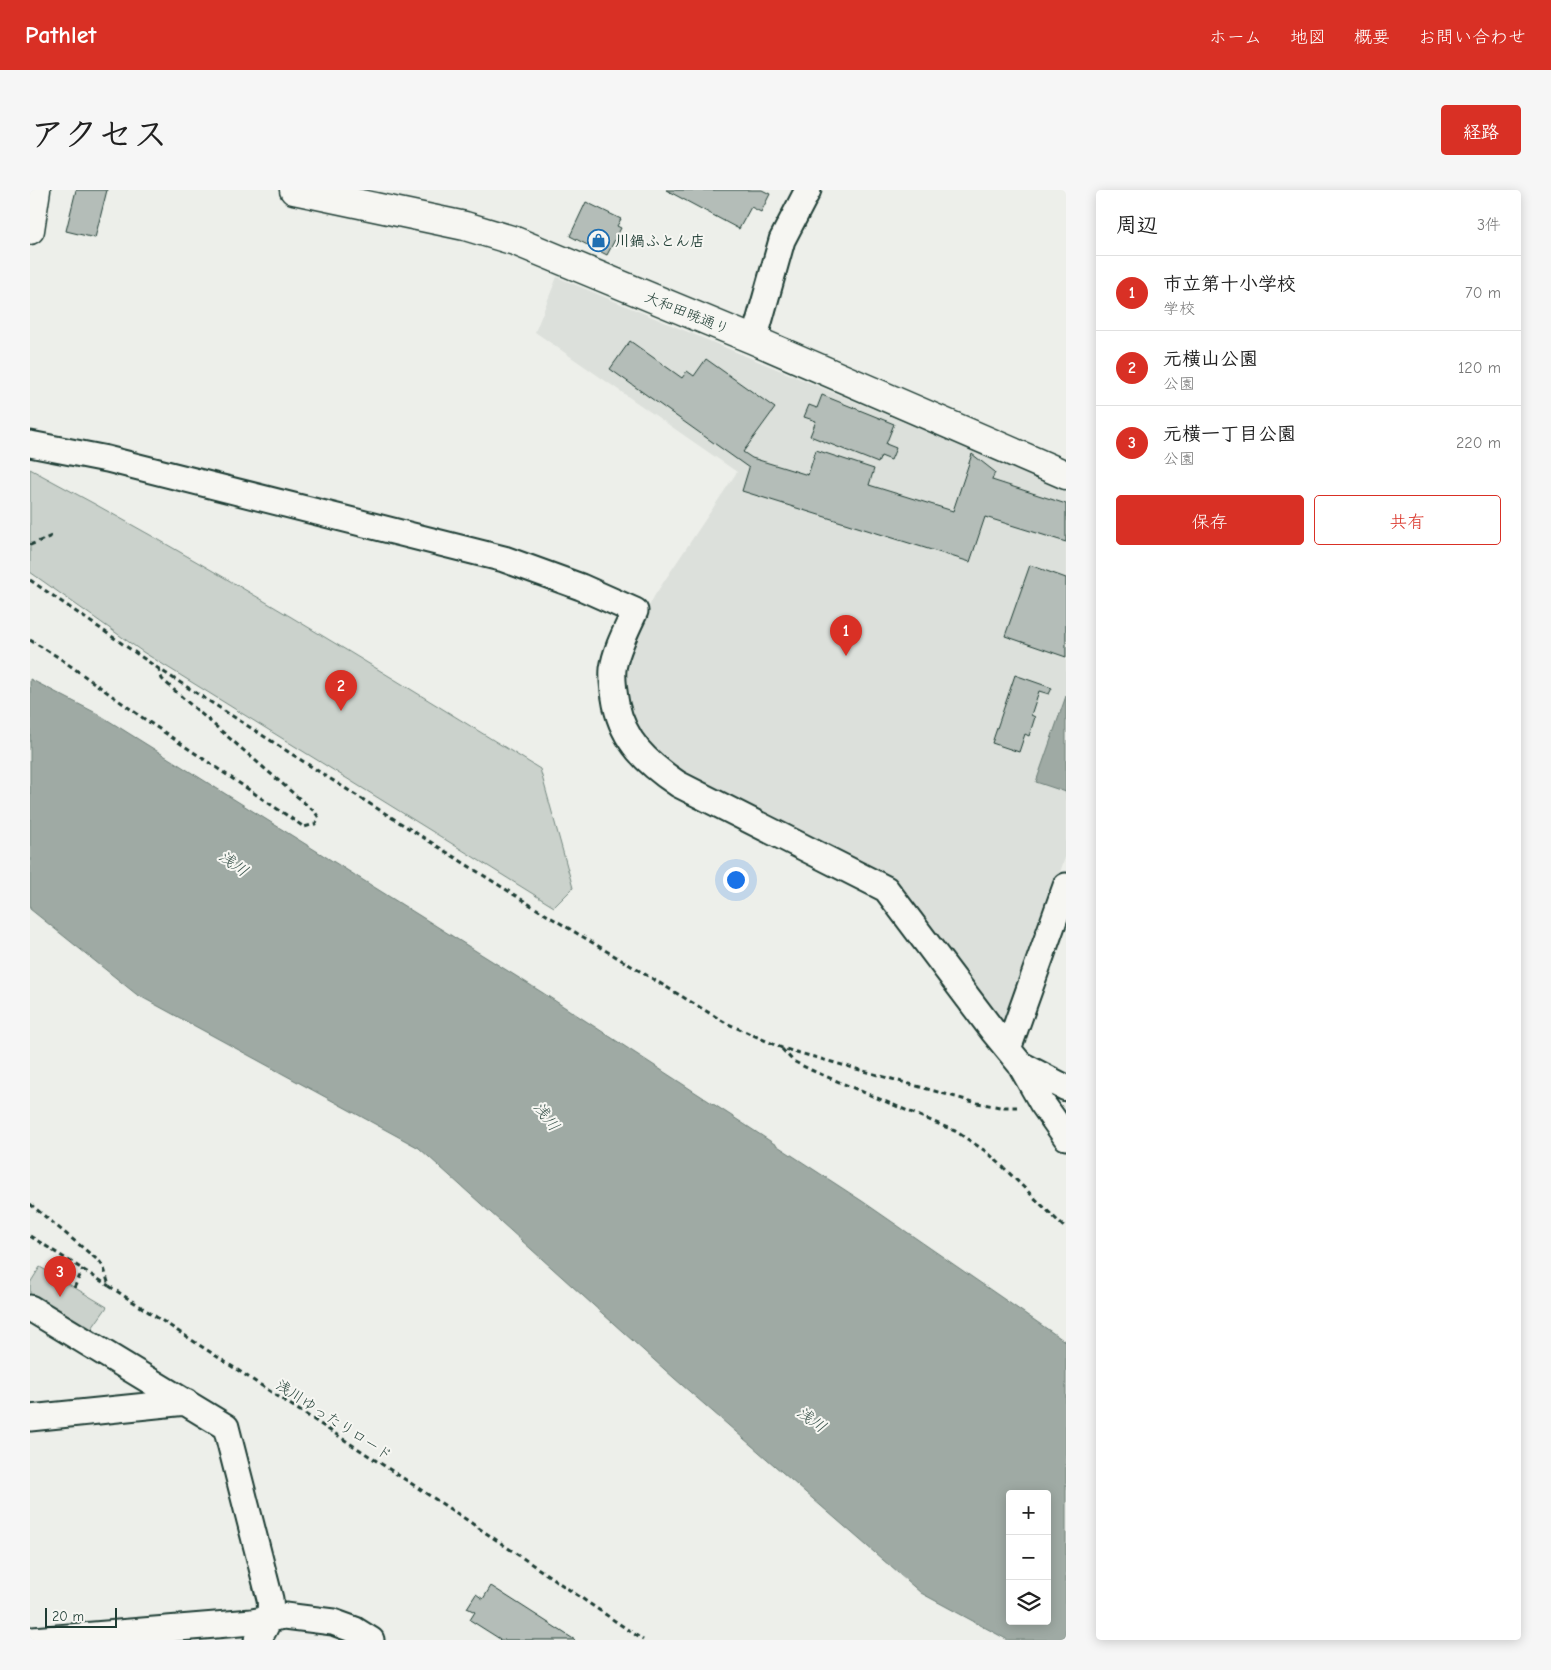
<!DOCTYPE html>
<html lang="ja">
<head>
<meta charset="utf-8">
<style>
	body { margin:0; font-family:"Comic Neue","Klee One",sans-serif; background:#f6f6f6; color:#222 }
	.controls { position:absolute; right:15px; bottom:15px; display:grid; overflow:hidden; border-radius:5px; box-shadow:0 2px 12px #0003 }
	.controls button { width:45px; height:45px; display:grid; place-items:center; padding:0; border:0; border-bottom:1px solid #e0e0e0; background:#fff; color:#222; font:25px sans-serif }
	.scale { position:absolute; left:15px; bottom:12px; width:72px; box-sizing:border-box; padding-left:5px; border:2px solid #1f3d34; border-top:0; font-size:14px; line-height:18px; white-space:nowrap; color:#1f3d34; -webkit-text-stroke:4px #f6f6f2; paint-order:stroke }
	.you { position:absolute; left:705px; top:689px; width:18px; height:18px; margin:-12px; border:4px solid #fff; border-radius:50%; background:#1a73e8; box-shadow:0 0 0 8px #1a73e833 }
	.badge { display:grid; place-items:center; width:32px; height:32px; border-radius:50%; background:#d93025; color:#fff; font-size:16px; font-weight:700 }
	.pin { position:absolute; translate:-50% -41px; filter:drop-shadow(0 1px 2px #0008) }
	.pin::after { content:''; position:absolute; top:26px; width:18px; height:15px; background:inherit; clip-path:polygon(0 0,100% 0,50% 100%) }
	.list { margin:0; padding:0; list-style:none }
	h2 { display:flex; justify-content:space-between; align-items:center; height:65px; margin:0; padding:0 20px; font-size:21px }
	h2 small { font-size:16px; font-weight:400; color:#767676 }
	.list li { display:grid; grid-template-columns:32px 1fr auto; gap:15px; align-items:center; box-sizing:border-box; height:75px; padding:0 20px; border-top:1px solid #e0e0e0 }
	.list b { display:block; font-size:19px; white-space:nowrap }
	.list p { margin:0; font-size:16px; white-space:nowrap; color:#767676 }
	.list em { font-size:16px; font-style:normal; color:#767676 }
	.actions { display:flex; gap:10px; padding:15px 20px }
	.actions a { flex:1; padding:11px 0; border:1px solid #d93025; border-radius:5px; text-align:center; font-size:18px; color:#d93025 }
	.actions .main { background:#d93025; color:#fff }
	.icon { flex:none; width:28px; height:28px; fill:none; stroke:currentColor; stroke-width:2; stroke-linecap:round; stroke-linejoin:round }
	.map { position:relative; flex:none; width:1036px; height:1450px; overflow:hidden; border-radius:5px }
	header { display:flex; align-items:center; gap:30px; box-sizing:border-box; height:70px; padding:0 25px; background:#d93025; color:#fff }
	header strong { font-size:24px }
	nav { display:flex; gap:28px; margin-inline-start:auto; font-size:18px }
	.intro { display:flex; align-items:center; justify-content:space-between; box-sizing:border-box; height:120px; padding:0 30px }
	h1 { margin:0; font-size:35px }
	.button { padding:12px 22px; border-radius:5px; background:#d93025; color:#fff; font-size:18px; font-weight:700 }
	main { display:flex; gap:30px; padding:0 30px }
	aside { flex:1; background:#fff; border-radius:5px; box-shadow:0 2px 12px #0003 }
	.map>svg:first-child { display:block }
	.built { fill:#dce0db }
	.green { fill:#cbd2cc; stroke:#758880 }
	.water { fill:#9faaa4; stroke:#6c7e77; fill-rule:evenodd }
	.building { fill:#b4bdb8; stroke:#1f3d34 }
	.lines { fill:none; stroke-linecap:round; stroke-linejoin:round }
	.street-casing { stroke:#1f3d34; stroke-width:29 }
	.secondary-casing { stroke:#1f3d34; stroke-width:31 }
	.path { stroke:#1f3d34; stroke-width:3; stroke-dasharray:5 4; stroke-linecap:butt }
	.street { stroke:#f6f6f2; stroke-width:25 }
	.secondary { stroke:#f6f6f2; stroke-width:28 }
	.labels { text-anchor:middle; stroke-width:4; stroke-linejoin:round; paint-order:stroke }
	.poi-label { font-size:15px; font-weight:bold; fill:#1f3d34; stroke:#f6f6f2; text-anchor:start }
	.street-label { font-size:15px; fill:#1f3d34; stroke:#f6f6f2 }
	.water-label { font-size:16px; font-style:italic; fill:#3f5850; stroke:#f6f6f2 }
</style>
</head>
<body>
<header>
<strong>Pathlet</strong>
<nav><a>ホーム</a><a>地図</a><a>概要</a><a>お問い合わせ</a></nav>
</header>
<div class="intro"><h1>アクセス</h1><a class="button">経路</a></div>
<main>
<div class="map">
<svg width="1036" height="1450" viewBox="0 0 1036 1450">
	<rect width="100%" height="100%" fill="#edefea"/>
	<filter id="ink" filterUnits="userSpaceOnUse"><feTurbulence type="fractalNoise" baseFrequency=".02" numOctaves="2"/><feDisplacementMap in="SourceGraphic" scale="10" xChannelSelector="R" yChannelSelector="G"/><feConvolveMatrix kernelMatrix="1 2 1 2 8 2 1 2 1" color-interpolation-filters="sRGB"/></filter>
	<g filter="url(#ink)">
		<path class="built" d="M 527,87 L 1036,300 L 1036,665 L 978,830 L 969,830 L 863,688 L 656,586 L 633,569 L 610,546 L 591,502 L 601,450 L 625,405 L 707,282 L 505,142 Z"/>
		<path class="green" d="M 0,279 C 175,372 342,475 510,579 L 543,698 L 524,717 L 113,462 L 0,382 Z
			M 10,1077 L 77,1117 L 55,1148 L 0,1116 L 0,1093 Z"/>
		<path class="water" d="M 0,489 L 68,524 L 513,803 L 832,1011 L 1036,1152 L 1036,1450 L 978,1450 L 891,1403 L 644,1188 L 389,958 L 106,804 L 0,719 ZM 980,1304 L 1017,1304 L 1017,1431 L 980,1431 Z
			M 1036,506 L 1036,602 L 1006,592 Z"/>
		<path class="building" d="M 46,0 L 77,0 L 65,48 L 36,41 Z
			M 636,0 L 732,0 L 740,4 L 731,22 L 721,17 L 709,39 Z
			M 556,12 L 591,29 L 587,36 L 591,38 L 577,65 L 540,46 Z
			M 600,151 L 652,188 L 657,181 L 664,186 L 676,169 L 745,218 L 713,262 L 722,268 L 778,285 L 786,260 L 844,279 L 839,295 L 923,321 L 942,264 L 965,282 L 962,290 L 1036,314 L 1036,352 L 955,327 L 940,372 L 712,301 L 719,278 L 580,179 Z
			M 792,205 L 864,234 L 856,254 L 866,258 L 861,270 L 851,266 L 848,273 L 780,246 L 786,231 L 774,227 L 779,215 L 787,218 Z
			M 1000,375 L 1036,388 L 1036,467 L 975,446 Z
			M 985,485 L 1022,498 L 1019,504 L 1009,501 L 1001,525 L 1005,527 L 999,546 L 995,544 L 989,562 L 962,553 Z
			M 461,1396 L 545,1450 L 469,1450 L 470,1449 L 440,1430 L 445,1422 L 437,1418 L 446,1404 L 453,1409 Z"/>
		<g class="lines">
			<defs>
				<path id="street" d="M 724,150 L 752,50 L 778,0
					M 0,254 L 77,269 L 474,369 L 551,397 L 605,421 C 597,439 586,459 583,479 C 582,490 584,503 586,514 C 594,552 617,573 648,594 L 856,699 L 963,841 L 990,874 L 1012,913 L 1036,947
					M 978,859 L 1036,696
					M 990,874 L 1036,898
					M 0,1118 L 196,1237 L 240,1409 C 242,1425 237,1437 227,1450
					M 0,1228 L 156,1212
					M 3,1450 L 222,1432 L 255,1426 L 303,1432 L 325,1440 L 341,1450"/>
				<path id="secondary" d="M 264,0 L 435,36 L 485,51 L 724,150 L 1036,285
					M 0,40 L 6,0"/>
			</defs>
			<use href="#street" class="street-casing"/>
			<use href="#secondary" class="secondary-casing"/>
			<path class="path" d="M 0,355 L 24,345
				M 0,390 L 129,479 L 310,595 L 510,721 L 696,833 L 752,858 L 947,913 L 970,917 L 987,917
				M 0,450 L 28,467 L 113,528 L 274,637 L 285,634 L 289,628 L 285,622 L 153,508 L 132,489 L 129,480
				M 752,859 L 763,871 L 781,880 L 925,941 L 957,962 L 969,973 L 1036,1039
				M 0,1014 L 70,1072 L 74,1078 L 79,1096 L 434,1328 L 613,1450
				M 0,1046 L 79,1096
				M 44,1098 L 53,1079"/>
			<use href="#street" class="street"/>
			<use href="#secondary" class="secondary"/>
		</g>
	</g>
	<defs>
		<symbol id="shop-ring" viewBox="-11 -11 22 22"><circle r="9.5" fill="#f6f6f2" stroke="#1f6fb2" stroke-width="1.5"/><path d="M-5-2.5h2.3a2.7 3.5 0 0 1 5.4 0H5L5.5 6h-11ZM-1.5-2.5h3a1.5 2.3 0 0 0-3 0Z" fill="#1f6fb2"/></symbol>
	</defs>
	<g fill-rule="evenodd">
		<use href="#shop-ring" x="556" y="38" width="25" height="25"/>
	</g>
	<g class="labels">
		<g class="poi-label">
			<text x="585" y="56">川鍋ふとん店</text>
		</g>
		<g class="street-label">
			<text transform="translate(657 123) rotate(22)" y="5">大和田暁通り</text>
			<text transform="translate(304 1230) rotate(33)" y="5">浅川ゆったりロード</text>
		</g>
		<g class="water-label">
			<text transform="translate(204 673) rotate(36)" y="6">浅川</text>
			<text transform="translate(517 926) rotate(52)" y="6">浅川</text>
			<text transform="translate(782 1229) rotate(36)" y="6">浅川</text>
		</g>
	</g>
</svg>
<div class="controls">
<button>+</button>
<button>−</button>
<button><svg class="icon" aria-label="layers" viewBox="0 0 24 24"><path d="M12 4l9 5-9 5-9-5zM3 14l9 5 9-5"/></svg></button>
</div>
<div class="scale">20 m</div>
<div class="you"></div>
<div class="pin badge" style="left:816px;top:466px">1</div>
<div class="pin badge" style="left:311px;top:521px">2</div>
<div class="pin badge" style="left:30px;top:1107px">3</div>
</div>
<aside>
<h2>周辺<small>3件</small></h2>
<ul class="list">
<li><span class="badge">1</span><div><b>市立第十小学校</b><p>学校</p></div><em>70 m</em></li>
<li><span class="badge">2</span><div><b>元横山公園</b><p>公園</p></div><em>120 m</em></li>
<li><span class="badge">3</span><div><b>元横一丁目公園</b><p>公園</p></div><em>220 m</em></li>
</ul>
<div class="actions"><a class="main">保存</a><a>共有</a></div>
</aside>
</main>
</body>
</html>
